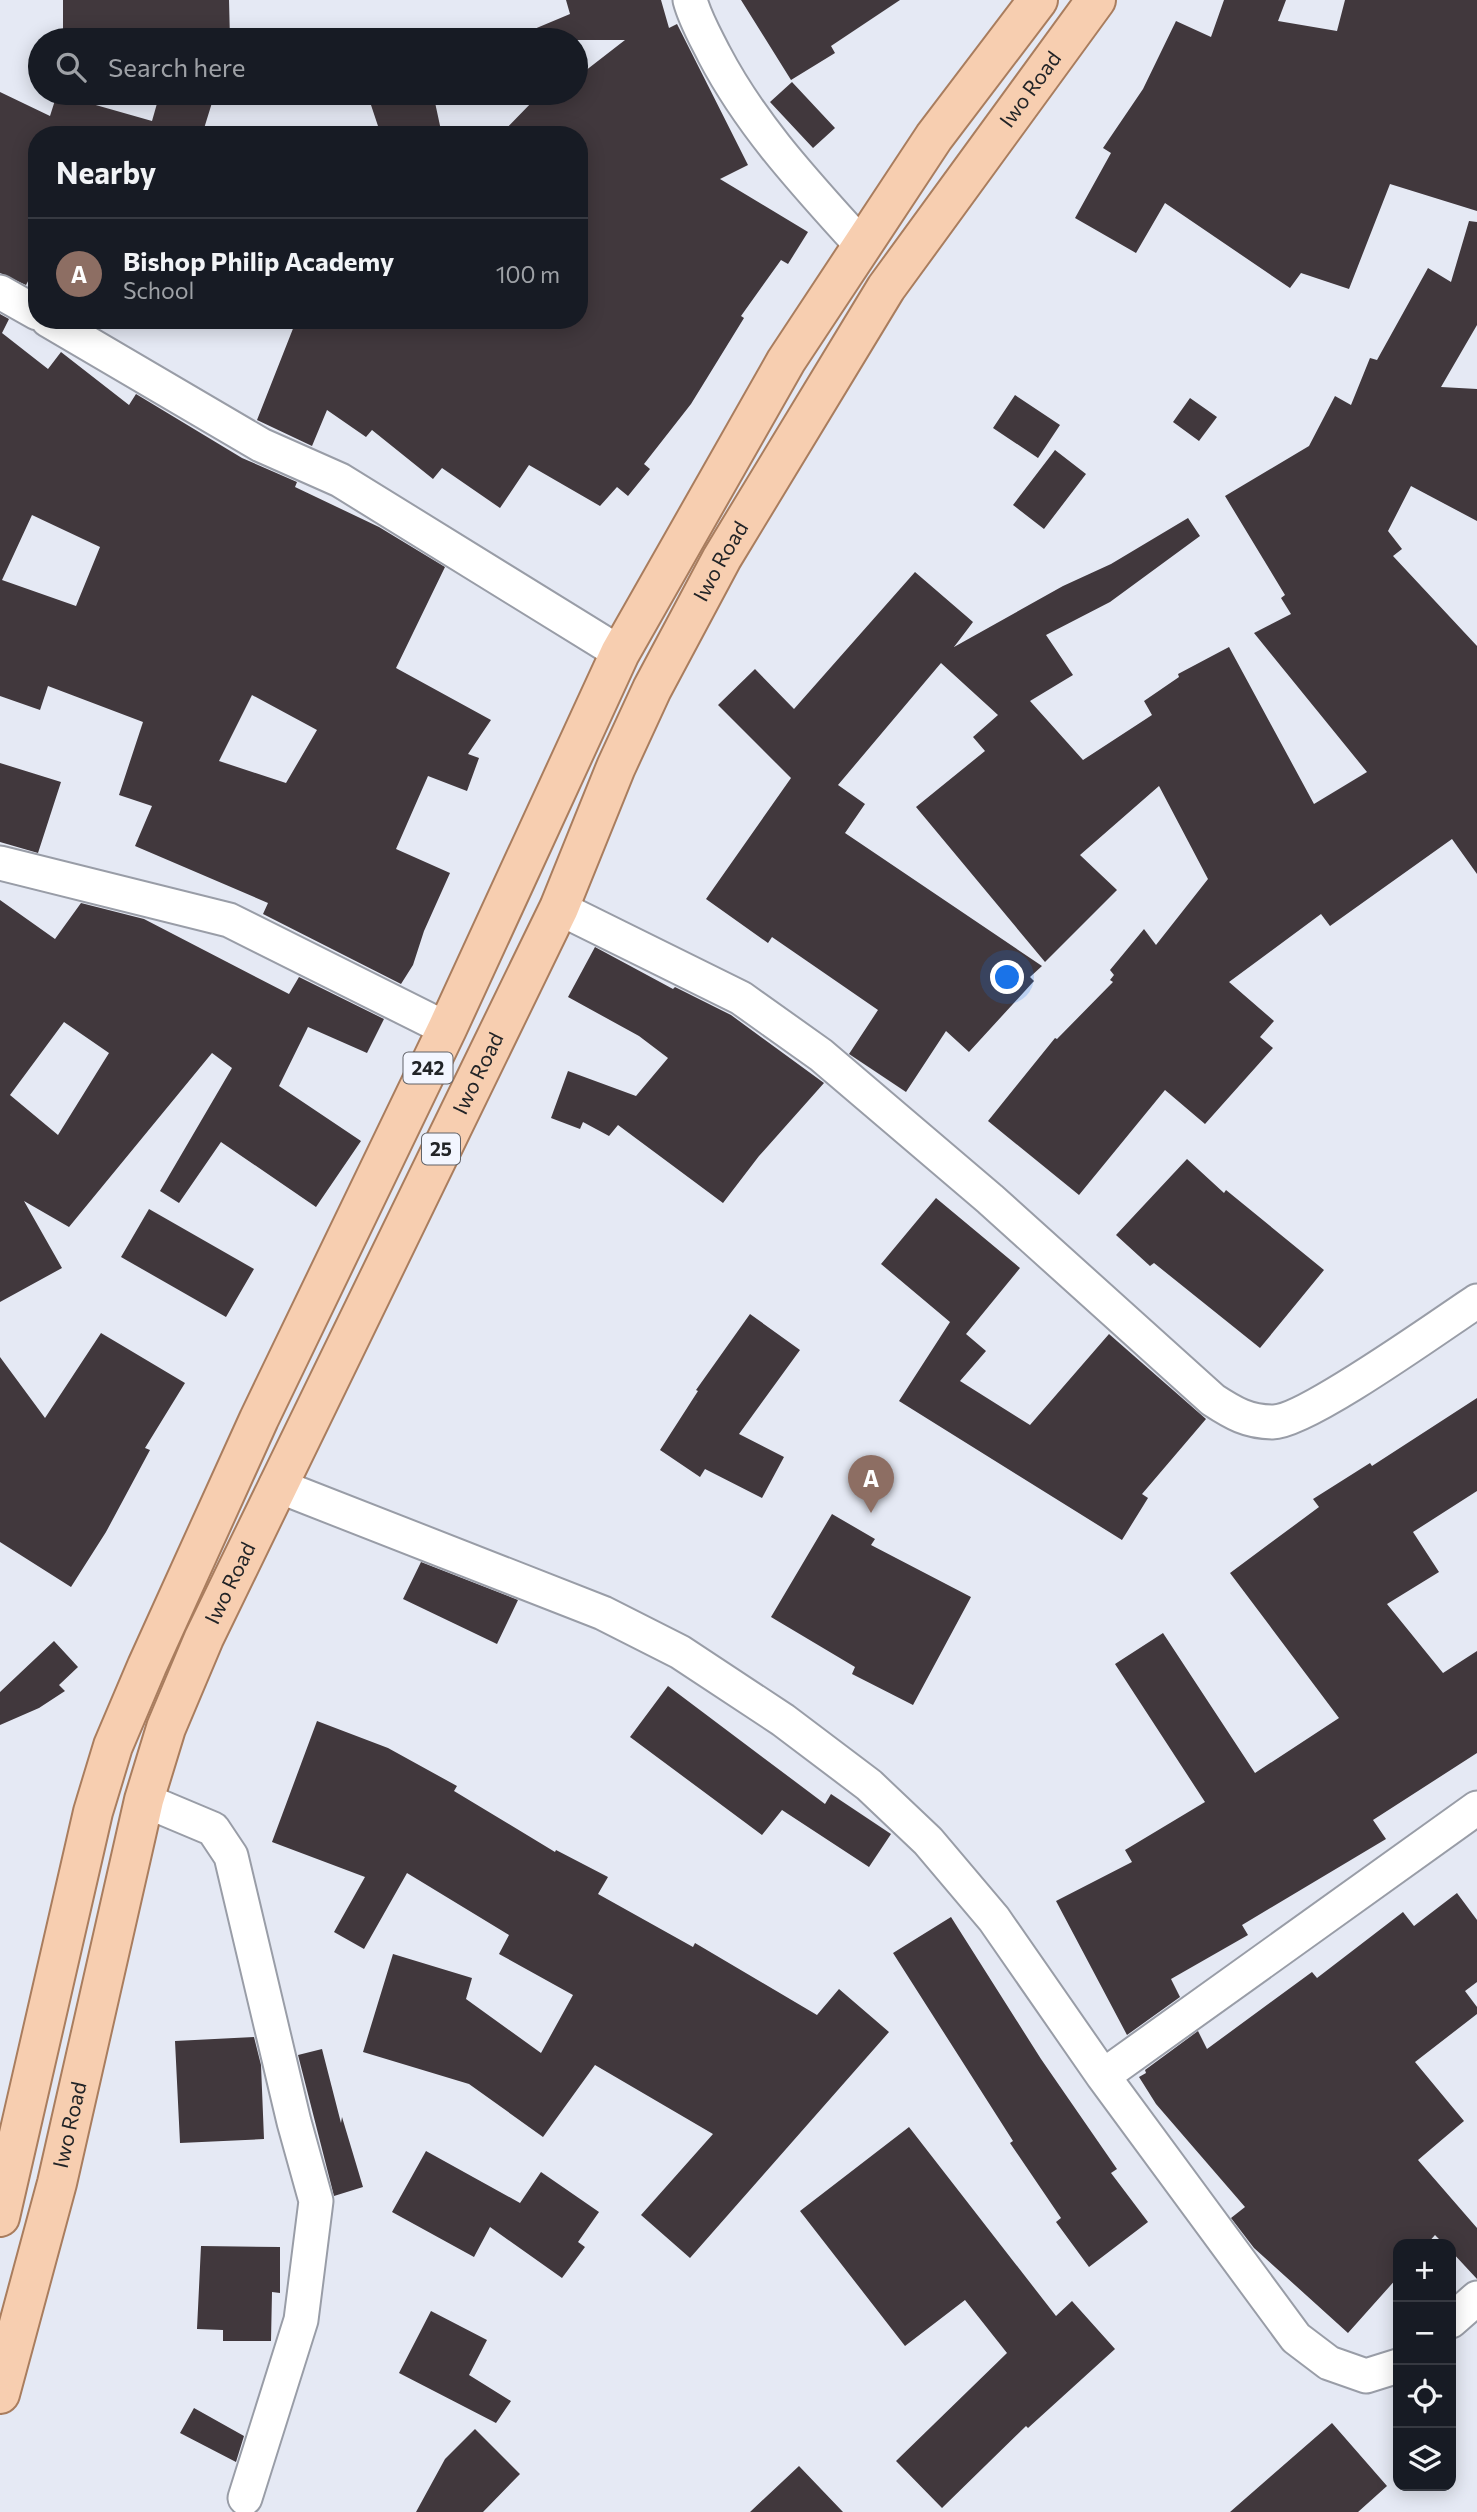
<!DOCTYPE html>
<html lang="en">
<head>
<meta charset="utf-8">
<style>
	body { margin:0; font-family:Commissioner,sans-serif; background:#242831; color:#f1f3f6 }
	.controls { position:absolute; right:21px; bottom:21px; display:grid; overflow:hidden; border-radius:14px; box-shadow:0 4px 18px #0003 }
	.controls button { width:63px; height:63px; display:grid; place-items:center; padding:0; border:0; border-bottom:2px solid #363941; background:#171b24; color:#f1f3f6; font:35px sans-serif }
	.you { position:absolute; left:1008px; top:978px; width:24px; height:24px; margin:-18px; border:5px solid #fff; border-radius:50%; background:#1a73e8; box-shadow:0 0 0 10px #1a73e833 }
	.badge { display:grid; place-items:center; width:46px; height:46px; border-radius:50%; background:#8c9099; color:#fff; font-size:23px; font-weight:700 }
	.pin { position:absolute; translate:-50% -58px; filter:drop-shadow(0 2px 4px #0008) }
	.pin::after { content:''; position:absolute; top:37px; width:24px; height:21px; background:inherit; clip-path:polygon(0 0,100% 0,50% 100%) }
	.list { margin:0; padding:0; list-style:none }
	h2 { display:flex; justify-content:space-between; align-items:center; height:91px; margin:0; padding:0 28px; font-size:30px }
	h2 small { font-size:23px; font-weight:400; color:#9ea1a6 }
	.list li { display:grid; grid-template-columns:46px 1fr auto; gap:21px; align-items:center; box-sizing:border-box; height:112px; padding:0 28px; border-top:2px solid #363941 }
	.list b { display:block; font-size:26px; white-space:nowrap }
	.list p { margin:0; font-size:23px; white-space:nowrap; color:#9ea1a6 }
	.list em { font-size:23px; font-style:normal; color:#9ea1a6 }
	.icon { flex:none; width:38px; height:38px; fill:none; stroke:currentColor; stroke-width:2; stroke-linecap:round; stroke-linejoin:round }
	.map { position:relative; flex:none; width:1477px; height:2512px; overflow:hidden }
	.search { position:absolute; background:#171b24; box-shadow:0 4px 18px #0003; left:28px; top:28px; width:560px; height:77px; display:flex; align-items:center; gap:18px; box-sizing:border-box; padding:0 24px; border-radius:38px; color:#9ea1a6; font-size:26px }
	.panel { position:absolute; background:#171b24; box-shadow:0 4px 18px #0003; left:28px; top:126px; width:560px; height:203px; border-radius:28px }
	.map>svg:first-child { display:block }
	.building { fill:#41383d; fill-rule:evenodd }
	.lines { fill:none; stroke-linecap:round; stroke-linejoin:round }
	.street-casing { stroke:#999da7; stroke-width:37 }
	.primary-casing { stroke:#a97d5e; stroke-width:42 }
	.street { stroke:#fff; stroke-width:33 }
	.primary { stroke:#f7ceb0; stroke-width:38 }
	.labels { text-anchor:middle; stroke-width:7; stroke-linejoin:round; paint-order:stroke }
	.shield { fill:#f3f6ff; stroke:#616368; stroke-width:2 }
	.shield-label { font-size:19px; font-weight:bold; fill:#222427 }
	.street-label { font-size:21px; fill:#222427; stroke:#f3f6ff }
</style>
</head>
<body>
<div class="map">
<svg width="1477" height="2512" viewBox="0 0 1477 2512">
	<rect width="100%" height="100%" fill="#e5e9f4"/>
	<path class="building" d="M 63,0 L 229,0 L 230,40 L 63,40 Z
		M 566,0 L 661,0 L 669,28 L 677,24 L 748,165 L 720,179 L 808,232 L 788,264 L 781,260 L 741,316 L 744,318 L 691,404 L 644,464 L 650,469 L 628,496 L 617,487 L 600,506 L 529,465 L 500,508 L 442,468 L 433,479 L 372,430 L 366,437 L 327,410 L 312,446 L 257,420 L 296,321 L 313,329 L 316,320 L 579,320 L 579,135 L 500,135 L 535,99 L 541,105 L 557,93 L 576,93 L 576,78 L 625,40 L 508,40 L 570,14 Z
		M 741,0 L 900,0 L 831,46 L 835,53 L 791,80 Z
		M 1224,0 L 1286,0 L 1278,21 L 1337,31 L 1345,0 L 1477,0 L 1477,211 L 1390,184 L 1349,289 L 1301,273 L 1290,288 L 1165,203 L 1136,253 L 1075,218 L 1111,153 L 1103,148 L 1143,89 L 1176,21 L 1211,37 Z
		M 792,82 L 835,128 L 813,148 L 770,102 Z
		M 0,92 L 50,116 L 57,94 L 152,121 L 160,93 L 215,93 L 202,135 L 37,135 L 37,264 L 26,285 L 0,273 Z
		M 367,93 L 433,93 L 442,135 L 381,135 Z
		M 1469,221 L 1477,222 L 1477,325 L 1441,387 L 1477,389 L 1477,521 L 1411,486 L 1388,531 L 1402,549 L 1393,556 L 1477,646 L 1477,874 L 1452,839 L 1330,926 L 1321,914 L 1229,982 L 1274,1021 L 1260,1037 L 1273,1048 L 1205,1124 L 1165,1090 L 1079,1195 L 988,1121 L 1055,1038 L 1057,1039 L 1113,982 L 1110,980 L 1114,975 L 1110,970 L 1144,929 L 1156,945 L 1208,879 L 1159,786 L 1080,855 L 1117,890 L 1045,962 L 916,807 L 985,751 L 973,737 L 998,715 L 941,663 L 838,785 L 865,804 L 845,833 L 1042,966 L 1030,977 L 1034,981 L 969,1052 L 946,1031 L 906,1092 L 849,1054 L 878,1010 L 772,937 L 768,943 L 706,899 L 791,778 L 718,705 L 755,669 L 794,709 L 915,572 L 973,622 L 954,647 L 1063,586 L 1111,564 L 1188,518 L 1200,536 L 1110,602 L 1046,635 L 1073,675 L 1030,701 L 1083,760 L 1152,715 L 1144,701 L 1179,677 L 1178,674 L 1229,647 L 1314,804 L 1367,772 L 1254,633 L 1291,614 L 1281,598 L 1285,595 L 1225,496 L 1309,446 L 1335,396 L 1351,405 L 1370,358 L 1377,360 L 1428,268 L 1451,282 Z
		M 0,314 L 9,319 L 2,333 L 48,369 L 61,352 L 129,405 L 136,394 L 242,458 L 297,482 L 295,487 L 379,527 L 445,567 L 396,668 L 491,720 L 468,754 L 479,758 L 467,791 L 428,776 L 396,849 L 450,873 L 424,931 L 413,965 L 401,984 L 263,914 L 268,903 L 135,846 L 152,806 L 119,795 L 143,722 L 48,686 L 40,710 L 0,696 ZM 32,515 L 100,547 L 76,606 L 2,580 ZM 252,695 L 317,730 L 286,783 L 219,761 Z
		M 1015,395 L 1060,425 L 1038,458 L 993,428 Z
		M 1190,398 L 1217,417 L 1199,441 L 1173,422 Z
		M 1055,450 L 1086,474 L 1044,529 L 1013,505 Z
		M 0,763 L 61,782 L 38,853 L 0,842 Z
		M 0,900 L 55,939 L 81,903 L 144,919 L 289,994 L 299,977 L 384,1019 L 367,1053 L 308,1027 L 279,1086 L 361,1141 L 316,1207 L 221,1142 L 179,1203 L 160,1191 L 232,1068 L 212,1053 L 69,1227 L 24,1201 L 62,1268 L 0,1302 ZM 64,1022 L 109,1053 L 58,1135 L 10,1095 Z
		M 595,947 L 673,989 L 675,987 L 731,1015 L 824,1083 L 759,1156 L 723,1203 L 618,1125 L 609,1136 L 583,1122 L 580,1129 L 551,1118 L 568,1071 L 636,1096 L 668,1058 L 639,1036 L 568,997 Z
		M 1187,1159 L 1224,1193 L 1226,1190 L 1324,1270 L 1260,1348 L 1154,1263 L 1150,1266 L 1116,1235 Z
		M 936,1198 L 1020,1268 L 966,1334 L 986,1351 L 960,1381 L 1030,1425 L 1109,1334 L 1206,1419 L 1142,1494 L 1148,1498 L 1122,1540 L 899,1401 L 950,1322 L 881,1264 Z
		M 149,1209 L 254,1269 L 226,1317 L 121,1257 Z
		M 750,1314 L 800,1350 L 739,1434 L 784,1457 L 762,1498 L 705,1469 L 700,1477 L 660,1450 L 698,1391 L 696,1390 Z
		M 101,1333 L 185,1383 L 145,1448 L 150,1450 L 106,1532 L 71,1587 L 0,1542 L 0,1357 L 45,1418 Z
		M 1477,1398 L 1477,1491 L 1413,1532 L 1439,1572 L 1387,1604 L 1443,1673 L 1477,1651 L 1477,1753 L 1373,1820 L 1386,1839 L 1242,1925 L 1248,1935 L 1171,1979 L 1180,1997 L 1127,2035 L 1056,1901 L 1132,1862 L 1125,1850 L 1205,1802 L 1115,1664 L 1163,1633 L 1255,1773 L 1339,1718 L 1230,1573 L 1319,1507 L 1313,1499 L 1370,1463 L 1372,1466 Z
		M 832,1514 L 875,1539 L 871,1545 L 971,1597 L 913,1705 L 852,1674 L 855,1667 L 771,1617 Z
		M 421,1562 L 518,1600 L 497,1644 L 403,1599 Z
		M 54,1641 L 78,1667 L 59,1685 L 65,1691 L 39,1708 L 0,1725 L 0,1692 Z
		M 668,1686 L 825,1804 L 831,1794 L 891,1834 L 869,1867 L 782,1810 L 762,1835 L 630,1737 Z
		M 317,1721 L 388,1748 L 457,1786 L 454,1791 L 555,1852 L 556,1850 L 608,1877 L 598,1894 L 693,1947 L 695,1943 L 817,2015 L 839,1989 L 889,2032 L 690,2258 L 641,2215 L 713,2134 L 595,2065 L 543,2137 L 469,2084 L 363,2052 L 393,1954 L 472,1978 L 466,1999 L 541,2053 L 573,1995 L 499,1954 L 509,1935 L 407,1873 L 364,1949 L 334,1932 L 365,1877 L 272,1842 Z
		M 1457,1893 L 1477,1920 L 1477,1982 L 1465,1991 L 1477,2007 L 1477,2014 L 1415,2062 L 1464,2121 L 1418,2160 L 1477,2228 L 1477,2279 L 1451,2251 L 1451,2244 L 1444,2244 L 1435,2235 L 1427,2244 L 1398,2244 L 1398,2277 L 1348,2333 L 1254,2248 L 1231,2218 L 1245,2207 L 1156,2104 L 1139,2077 L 1146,2073 L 1145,2070 L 1198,2031 L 1207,2049 L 1312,1972 L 1317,1978 L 1403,1912 L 1414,1926 Z
		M 951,1917 L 1041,2059 L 1117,2169 L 1111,2173 L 1148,2222 L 1089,2267 L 1056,2222 L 1061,2218 L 1010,2143 L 1013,2141 L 893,1953 Z
		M 254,2037 L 261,2065 L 264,2139 L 180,2143 L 175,2041 Z
		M 322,2049 L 341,2123 L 342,2117 L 363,2187 L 334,2196 L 298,2055 Z
		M 909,2127 L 1056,2316 L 1072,2301 L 1115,2349 L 1028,2428 L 1026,2426 L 942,2508 L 896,2461 L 1007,2353 L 965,2300 L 905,2346 L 800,2211 Z
		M 426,2151 L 520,2203 L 541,2172 L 599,2212 L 578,2242 L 585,2247 L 562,2278 L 490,2227 L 474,2257 L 392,2212 Z
		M 201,2246 L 280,2247 L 280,2293 L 272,2292 L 271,2341 L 223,2341 L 223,2330 L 197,2329 Z
		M 431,2311 L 487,2340 L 469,2375 L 511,2401 L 496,2423 L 399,2373 Z
		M 194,2408 L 244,2436 L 236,2462 L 180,2433 Z
		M 1332,2423 L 1387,2486 L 1358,2512 L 1230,2512 Z
		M 475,2429 L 520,2474 L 483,2512 L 416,2512 L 445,2459 Z
		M 799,2466 L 843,2512 L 750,2512 Z"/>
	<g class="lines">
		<defs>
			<path id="street" d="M 690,0 C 695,19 705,36 714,54 C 752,127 808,186 862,246
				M 0,292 L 37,313
				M 48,320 L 261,445 L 340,480 L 620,653
				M 0,863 L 229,920 L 447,1029
				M 559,908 L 741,998 L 821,1055 L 990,1199 L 1213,1400 C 1233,1413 1248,1422 1273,1422 C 1306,1422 1442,1324 1477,1301
				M 276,1485 L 603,1613 L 680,1652 L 783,1720 L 869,1785 L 928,1841 L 994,1919 L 1103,2076 L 1296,2338 L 1329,2363 L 1366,2376 L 1398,2366
				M 144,1800 L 213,1829 L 231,1856 L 294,2122 L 316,2201 L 301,2320 L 245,2498
				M 1103,2076 L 1477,1808
				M 1451,2321 L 1477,2298"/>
			<g id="primary">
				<path d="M 0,2217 L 93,1812 L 113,1746 L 147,1666 L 259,1419 L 447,1029 L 620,653 L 786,361 L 934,137 L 1038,0"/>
				<path id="s1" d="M 0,2394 L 57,2183 L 144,1800 L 166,1728 L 204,1638 L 559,908 L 616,767 L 652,689 L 722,558 L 886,288 L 1096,0"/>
			</g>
		</defs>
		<use href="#street" class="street-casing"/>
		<use href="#primary" class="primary-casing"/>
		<use href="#street" class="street"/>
		<use href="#primary" class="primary"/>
	</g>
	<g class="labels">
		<g class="shield">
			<rect x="403.5" y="1052.5" width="49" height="31" rx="5"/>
			<rect x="422" y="1133.5" width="38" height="31" rx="5"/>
		</g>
		<g class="shield-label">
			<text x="428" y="1075">242</text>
			<text x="441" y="1156">25</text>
		</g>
		<g class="street-label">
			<text dy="7" stroke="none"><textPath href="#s1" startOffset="2544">Iwo Road</textPath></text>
			<text dy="7" stroke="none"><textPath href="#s1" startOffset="1979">Iwo Road</textPath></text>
			<text dy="7" stroke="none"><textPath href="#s1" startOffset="1412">Iwo Road</textPath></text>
			<text dy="7" stroke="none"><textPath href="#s1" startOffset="845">Iwo Road</textPath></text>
			<text dy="7" stroke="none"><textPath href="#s1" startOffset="278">Iwo Road</textPath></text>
		</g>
	</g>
</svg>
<div class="controls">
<button>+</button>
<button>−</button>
<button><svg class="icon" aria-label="locate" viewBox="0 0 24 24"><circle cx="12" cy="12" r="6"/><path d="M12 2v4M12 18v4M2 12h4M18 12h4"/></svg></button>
<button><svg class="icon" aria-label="layers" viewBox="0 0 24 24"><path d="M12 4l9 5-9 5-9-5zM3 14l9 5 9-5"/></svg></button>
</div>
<div class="you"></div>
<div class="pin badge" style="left:871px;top:1513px;background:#8d6e63">A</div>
<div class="search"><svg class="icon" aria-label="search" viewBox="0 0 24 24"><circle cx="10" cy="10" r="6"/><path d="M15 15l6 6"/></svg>Search here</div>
<section class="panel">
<h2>Nearby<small></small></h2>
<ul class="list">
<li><span class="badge" style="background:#8d6e63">A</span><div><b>Bishop Philip Academy</b><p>School</p></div><em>100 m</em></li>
</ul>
</section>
</div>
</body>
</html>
